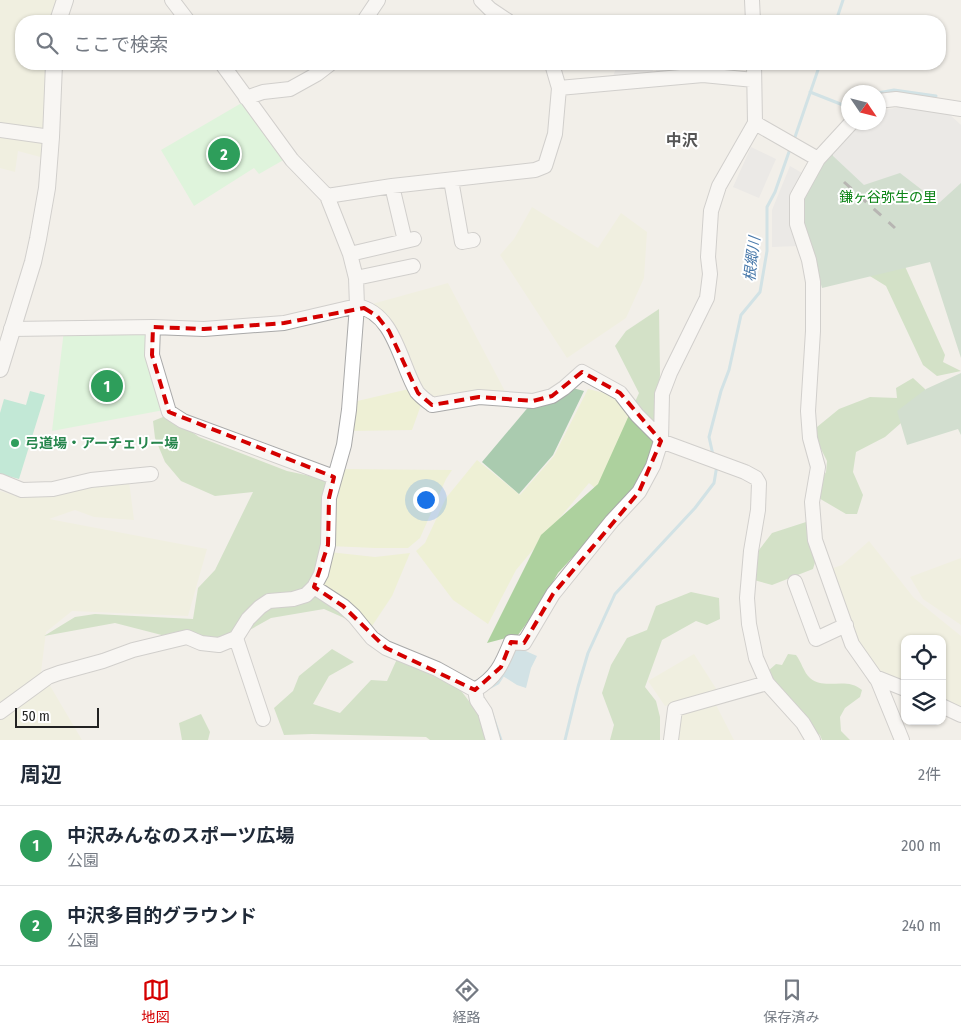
<!DOCTYPE html>
<html lang="ja">
<head>
<meta charset="utf-8">
<style>
	body { margin:0; font-family:"Fira Sans Condensed","Noto Sans JP",sans-serif; background:#f6f6f7; color:#1f2937 }
	.controls { position:absolute; right:15px; bottom:15px; display:grid; overflow:hidden; border-radius:10px; box-shadow:0 1px 4px #0004 }
	.controls button { width:45px; height:45px; display:grid; place-items:center; padding:0; border:0; border-bottom:1px solid #e0e1e3; background:#fff; color:#1f2937; font:25px sans-serif }
	.compass { position:absolute; left:841px; top:85px; width:45px; height:45px; border-radius:50%; background:#fff; box-shadow:0 1px 4px #0004; rotate:125deg }
	.scale { position:absolute; left:15px; bottom:12px; width:84px; box-sizing:border-box; padding-left:5px; border:2px solid #222; border-top:0; font-size:14px; line-height:18px; white-space:nowrap; color:#222; -webkit-text-stroke:4px #fff; paint-order:stroke }
	.you { position:absolute; left:425px; top:499px; width:18px; height:18px; margin:-12px; border:4px solid #fff; border-radius:50%; background:#1a73e8; box-shadow:0 0 0 8px #1a73e833 }
	.badge { display:grid; place-items:center; width:32px; height:32px; border-radius:50%; background:#d40000; color:#fff; font-size:16px; font-weight:700 }
	.pin { position:absolute; translate:-50% -50%; border:2px solid #fff; box-shadow:0 1px 5px #0006 }
	.list { margin:0; padding:0; list-style:none }
	h2 { display:flex; justify-content:space-between; align-items:center; height:65px; margin:0; padding:0 20px; font-size:21px }
	h2 small { font-size:16px; font-weight:400; color:#747a83 }
	.list li { display:grid; grid-template-columns:32px 1fr auto; gap:15px; align-items:center; box-sizing:border-box; height:80px; padding:0 20px; border-top:1px solid #e0e1e3 }
	.list b { display:block; font-size:19px; white-space:nowrap }
	.list p { margin:0; font-size:16px; white-space:nowrap; color:#747a83 }
	.list em { font-size:16px; font-style:normal; color:#747a83 }
	.icon { flex:none; width:28px; height:28px; fill:none; stroke:currentColor; stroke-width:2; stroke-linecap:round; stroke-linejoin:round }
	.map { position:relative; flex:none; width:961px; height:740px; overflow:hidden }
	.search { position:absolute; background:#fff; box-shadow:0 1px 4px #0004; left:15px; right:15px; top:15px; height:55px; display:flex; align-items:center; gap:12px; box-sizing:border-box; padding:0 18px; border-radius:20px; color:#747a83; font-size:19px }
	.sheet { height:225px; background:#fff }
	nav { display:flex; justify-content:space-around; align-items:center; box-sizing:border-box; height:70px; border-top:1px solid #e0e1e3; background:#fff; font-size:14px; color:#747a83 }
	nav a { display:grid; justify-items:center; gap:2px }
	nav .on { color:#d40000 }
	.map>svg:first-child { display:block }
	.farmland { fill:#eef0d5 }
	.forest { fill:#add19e }
	.cemetery { fill:#aacbaf }
	.park { fill:#c8facc }
	.pitch { fill:#88e0be }
	.parking { fill:#e2e2e2 }
	.water { fill:#aad3df }
	.lines { fill:none; stroke-linecap:round; stroke-linejoin:round }
	.stream { stroke:#aad3df; stroke-width:3 }
	.minor-casing { stroke:#a9a9a9; stroke-width:16 }
	.tertiary-casing { stroke:#a9a9a9; stroke-width:18 }
	.minor { stroke:#fff; stroke-width:14 }
	.tertiary { stroke:#fff; stroke-width:16 }
	.rail { stroke:#707070; stroke-width:3; stroke-dasharray:10 10; stroke-linecap:butt }
	.marked { fill:none; stroke:#d40000; stroke-width:4; stroke-dasharray:10 6; stroke-linejoin:round }
	.leisure-dot { fill:#2e9e5b; stroke:#fff; stroke-width:2 }
	.labels { text-anchor:middle; stroke-width:4; stroke-linejoin:round; paint-order:stroke }
	.park-label { font-size:14px; fill:#0c8416; stroke:#fff }
	.leisure-label { font-size:14px; font-weight:bold; fill:#27864d; stroke:#fff; text-anchor:start }
	.water-label { font-size:15px; font-style:italic; fill:#4a7aab; stroke:#fff }
	.quarter-label { font-size:16px; font-weight:bold; fill:#555; stroke:#fff }
</style>
</head>
<body>
<div class="map">
<svg width="961" height="740" viewBox="0 0 961 740">
	<rect width="100%" height="100%" fill="#f2efe9"/>
	<path class="farmland" d="M 0,0 L 57,0 L 50,21 L 21,21 L 21,64 L 46,64 L 44,131 L 0,125 Z
		M 0,135 L 45,142 L 44,158 L 18,151 L 15,172 L 0,168 Z
		M 532,207 L 598,248 L 621,213 L 647,232 L 644,278 L 626,318 L 567,358 L 500,255 L 514,239 Z
		M 448,283 L 507,395 L 435,400 L 424,396 L 372,304 Z
		M 409,389 L 421,405 L 412,430 L 351,431 L 353,402 Z
		M 588,389 L 617,396 L 634,417 L 600,492 L 589,483 L 516,570 L 488,624 L 453,600 L 416,551 L 425,543 L 446,498 L 477,460 L 520,495 L 554,456 Z
		M 341,469 L 452,470 L 446,479 L 420,538 L 408,548 L 375,548 L 330,546 L 331,509 Z
		M 129,481 L 134,520 L 94,517 L 75,510 L 49,519 L 207,549 L 188,616 L 72,611 L 46,632 L 40,680 L 0,709 L 0,491 L 20,497 L 52,497 L 89,485 Z
		M 869,541 L 914,598 L 961,636 L 961,709 L 942,701 L 942,639 L 905,639 L 905,683 L 877,674 L 858,644 L 830,569 L 842,565 Z
		M 329,552 L 375,557 L 410,553 L 392,596 L 370,629 L 320,585 Z
		M 961,558 L 961,625 L 923,599 L 910,577 Z
		M 694,654 L 717,690 L 665,706 L 648,681 Z
		M 49,684 L 82,740 L 0,740 L 0,718 Z
		M 715,703 L 734,740 L 676,740 L 679,715 Z"/>
	<path class="forest" d="M 903,262 L 945,355 L 943,362 L 961,371 L 937,376 L 923,365 L 886,286 L 852,265 Z
		M 659,309 L 660,374 L 657,441 L 636,489 L 558,573 L 538,608 L 518,635 L 487,643 L 541,535 L 598,484 L 639,393 L 615,346 L 626,331 Z
		M 913,378 L 925,389 L 925,402 L 885,437 L 856,452 L 853,472 L 863,495 L 857,514 L 846,514 L 817,497 L 817,487 L 826,472 L 827,461 L 816,439 L 817,427 L 839,409 L 870,397 L 897,398 L 896,388 Z
		M 168,415 L 199,437 L 287,471 L 329,480 L 323,553 L 312,585 L 351,621 L 324,609 L 271,618 L 216,649 L 115,623 L 44,636 L 75,617 L 95,614 L 193,619 L 198,588 L 215,570 L 253,492 L 215,496 L 181,481 L 165,462 L 155,438 L 153,421 Z
		M 806,522 L 809,541 L 816,559 L 813,569 L 772,585 L 754,580 L 759,550 L 772,533 Z
		M 691,592 L 719,598 L 720,619 L 707,625 L 696,621 L 662,640 L 645,687 L 656,701 L 660,717 L 660,740 L 610,740 L 614,725 L 602,693 L 611,665 L 627,638 L 647,630 L 656,606 Z
		M 332,649 L 354,662 L 329,676 L 313,704 L 340,713 L 371,680 L 387,681 L 397,659 L 459,688 L 484,721 L 490,740 L 430,740 L 426,737 L 312,734 L 284,735 L 274,708 L 293,691 L 299,676 Z
		M 788,654 L 796,655 C 801,661 804,673 810,678 C 825,691 846,676 862,690 L 860,697 L 845,708 L 840,717 L 841,731 L 850,740 L 822,740 L 820,735 C 803,723 776,690 768,671 L 776,664 L 782,665 Z
		M 201,714 L 210,732 L 208,740 L 182,740 L 179,723 Z"/>
	<path class="cemetery" d="M 879,111 L 961,125 L 961,358 L 930,262 L 822,288 L 802,218 L 802,196 L 817,165 L 832,151 L 878,122 Z
		M 961,373 L 961,435 L 958,429 L 907,445 L 897,411 L 926,389 Z
		M 569,387 L 584,391 L 553,455 L 519,494 L 482,462 L 530,405 Z"/>
	<path class="park" d="M 245,101 L 287,158 L 259,174 L 254,168 L 194,206 L 161,150 Z
		M 149,329 L 164,410 L 52,431 L 64,330 Z"/>
	<path class="pitch" d="M 30,391 L 45,395 L 19,479 L 0,474 L 0,413 L 4,399 L 26,405 Z"/>
	<path class="parking" d="M 618,64 L 655,64 L 651,76 L 612,78 Z
		M 658,64 L 698,64 L 698,71 L 654,77 Z
		M 905,106 L 949,114 L 961,125 L 961,183 L 939,203 L 900,173 L 864,185 L 833,156 L 832,151 L 858,123 L 878,122 L 879,111 Z
		M 751,147 L 776,159 L 759,198 L 733,187 Z
		M 790,166 L 802,173 L 798,246 L 772,247 L 772,210 Z"/>
	<path class="water" d="M 512,645 L 537,656 L 531,668 L 526,688 L 517,685 L 498,673 Z"/>
	<g class="lines">
		<path class="stream" d="M 836,21 L 843,0
			M 810,92 L 848,107
			M 878,93 L 894,90 L 936,96
			M 795,137 L 820,64
			M 713,455 L 709,437 L 721,391 L 729,370 L 741,315 L 760,292 L 767,251 L 767,207 L 775,192 L 790,149
			M 489,688 L 498,683 L 505,672
			M 490,708 L 501,740
			M 565,740 L 578,687 L 588,653 L 615,594 L 695,508 L 714,483 L 717,465"/>
		<defs>
			<path id="minor" d="M 172,0 L 188,21
				M 481,0 L 490,9 L 508,21
				M 752,0 L 753,21
				M 364,21 L 378,0
				M 559,88 L 703,75 L 754,80
				M 246,98 L 263,92 L 290,89 L 317,74 L 330,64
				M 878,101 L 896,99 L 961,109
				M 852,122 L 818,159 L 797,197 L 797,224 L 809,260 L 813,282 L 813,331 L 808,411 L 810,438 L 818,467 L 812,502 L 815,540 L 852,644 L 878,681 L 902,740
				M 755,123 L 818,159
				M 0,130 L 51,137
				M 451,180 L 462,242 L 473,240
				M 392,186 L 405,241
				M 327,196 L 392,186 L 535,170 L 545,166 L 555,134 L 559,88 L 552,64
				M 350,254 L 414,239
				M 356,278 L 413,266
				M 153,327 L 152,355 L 169,412 L 183,421 L 334,477
				M 11,329 L 153,327 L 204,329 L 284,323 L 357,306 C 395,313 400,364 417,392 C 421,397 427,401 432,405 L 479,397 L 533,401 L 552,396 L 564,388 L 582,372 L 620,393 L 637,415 L 658,436 L 661,441 L 745,472 L 756,478 L 759,483 L 758,510 L 751,551 L 747,598 L 749,624 L 756,658 L 767,683 L 803,723 L 813,740
				M 0,481 L 22,490 L 53,489 L 91,480 L 151,474
				M 795,582 L 816,639 L 846,625
				M 314,587 L 343,606 L 354,616 L 372,638 L 386,648 L 437,669 L 475,690
				M 236,638 L 263,719
				M 875,677 L 905,689
				M 942,706 L 961,715
				M 0,712 L 48,677 L 59,673 L 103,661 L 133,650 L 187,637 L 201,643 L 219,645 L 236,638 L 248,619 L 260,607 L 269,601 L 293,599 L 306,595 L 314,587 L 321,574 L 328,545 L 329,498 L 344,445 L 349,410 L 357,306 L 356,278 L 350,254 L 327,196 L 292,160 L 222,64
				M 493,740 L 485,712 L 477,700 L 475,690 C 497,677 502,664 511,642 L 524,643 L 553,594 L 612,521 L 639,492 L 653,466 L 661,441 L 662,394 L 670,373 L 707,298 L 710,274 L 708,257 L 711,211 L 719,186 L 755,123 L 754,64
				M 671,740 L 675,709 L 767,683"/>
			<path id="tertiary" d="M 58,21 L 65,0
				M 0,369 L 33,262 L 38,239 L 47,188 L 51,137 L 54,64"/>
		</defs>
		<use href="#minor" class="minor-casing"/>
		<use href="#tertiary" class="tertiary-casing"/>
		<use href="#minor" class="minor"/>
		<use href="#tertiary" class="tertiary"/>
		<path class="rail" d="M 844,182 L 895,228"/>
	</g>
	<path d="M0 0H961V740H0ZM 364,308 L 377,316 L 389,331 L 418,393 L 432,405 L 479,397 L 533,401 L 552,396 L 582,372 L 620,393 L 661,441 L 639,492 L 553,594 L 524,643 L 511,642 L 501,667 L 475,690 L 386,648 L 343,606 L 314,587 L 328,545 L 329,498 L 334,477 L 169,412 L 152,355 L 153,327 L 204,329 L 284,323 Z" fill="#f2efe9" fill-opacity=".55" fill-rule="evenodd"/>
	<path class="marked" d="M 364,308 L 377,316 L 389,331 L 418,393 L 432,405 L 479,397 L 533,401 L 552,396 L 582,372 L 620,393 L 661,441 L 639,492 L 553,594 L 524,643 L 511,642 L 501,667 L 475,690 L 386,648 L 343,606 L 314,587 L 328,545 L 329,498 L 334,477 L 169,412 L 152,355 L 153,327 L 204,329 L 284,323 Z"/>
	<circle class="leisure-dot" cx="15" cy="443" r="5"/>
	<g class="labels">
		<g class="park-label">
			<text x="888" y="202">鎌ヶ谷弥生の里</text>
		</g>
		<g class="leisure-label">
			<text x="25" y="448">弓道場・アーチェリー場</text>
		</g>
		<g class="water-label">
			<text transform="translate(752 259) rotate(-83)" y="5">根郷川</text>
		</g>
		<g class="quarter-label">
			<text x="682" y="146">中沢</text>
		</g>
	</g>
</svg>
<div class="controls">
<button><svg class="icon" aria-label="locate" viewBox="0 0 24 24"><circle cx="12" cy="12" r="6"/><path d="M12 2v4M12 18v4M2 12h4M18 12h4"/></svg></button>
<button><svg class="icon" aria-label="layers" viewBox="0 0 24 24"><path d="M12 4l9 5-9 5-9-5zM3 14l9 5 9-5"/></svg></button>
</div>
<svg class="compass" viewBox="-18 -18 36 36"><path d="M0-13l5 13h-10z" fill="#e53935"/><path d="M0 13l5-13h-10z" fill="#747a83"/></svg>
<div class="scale">50 m</div>
<div class="you"></div>
<div class="pin badge" style="left:107px;top:386px;background:#2e9e5b">1</div>
<div class="pin badge" style="left:224px;top:154px;background:#2e9e5b">2</div>
<div class="search"><svg class="icon" aria-label="search" viewBox="0 0 24 24"><circle cx="10" cy="10" r="6"/><path d="M15 15l6 6"/></svg>ここで検索</div>
</div>
<section class="sheet">
<h2>周辺<small>2件</small></h2>
<ul class="list">
<li><span class="badge" style="background:#2e9e5b">1</span><div><b>中沢みんなのスポーツ広場</b><p>公園</p></div><em>200 m</em></li>
<li><span class="badge" style="background:#2e9e5b">2</span><div><b>中沢多目的グラウンド</b><p>公園</p></div><em>240 m</em></li>
</ul>
</section>
<nav>
<a class="on"><svg class="icon" aria-label="map" viewBox="0 0 24 24"><path d="M3 6l6-2 6 2 6-2v14l-6 2-6-2-6 2zM9 4v14M15 6v14"/></svg>地図</a>
<a><svg class="icon" aria-label="directions" viewBox="0 0 24 24"><path d="M12 3l9 9-9 9-9-9zM9 14v-3h6M13 9l2 2-2 2"/></svg>経路</a>
<a><svg class="icon" aria-label="saved" viewBox="0 0 24 24"><path d="M7 4h10v16l-5-4-5 4z"/></svg>保存済み</a>
</nav>
</body>
</html>
